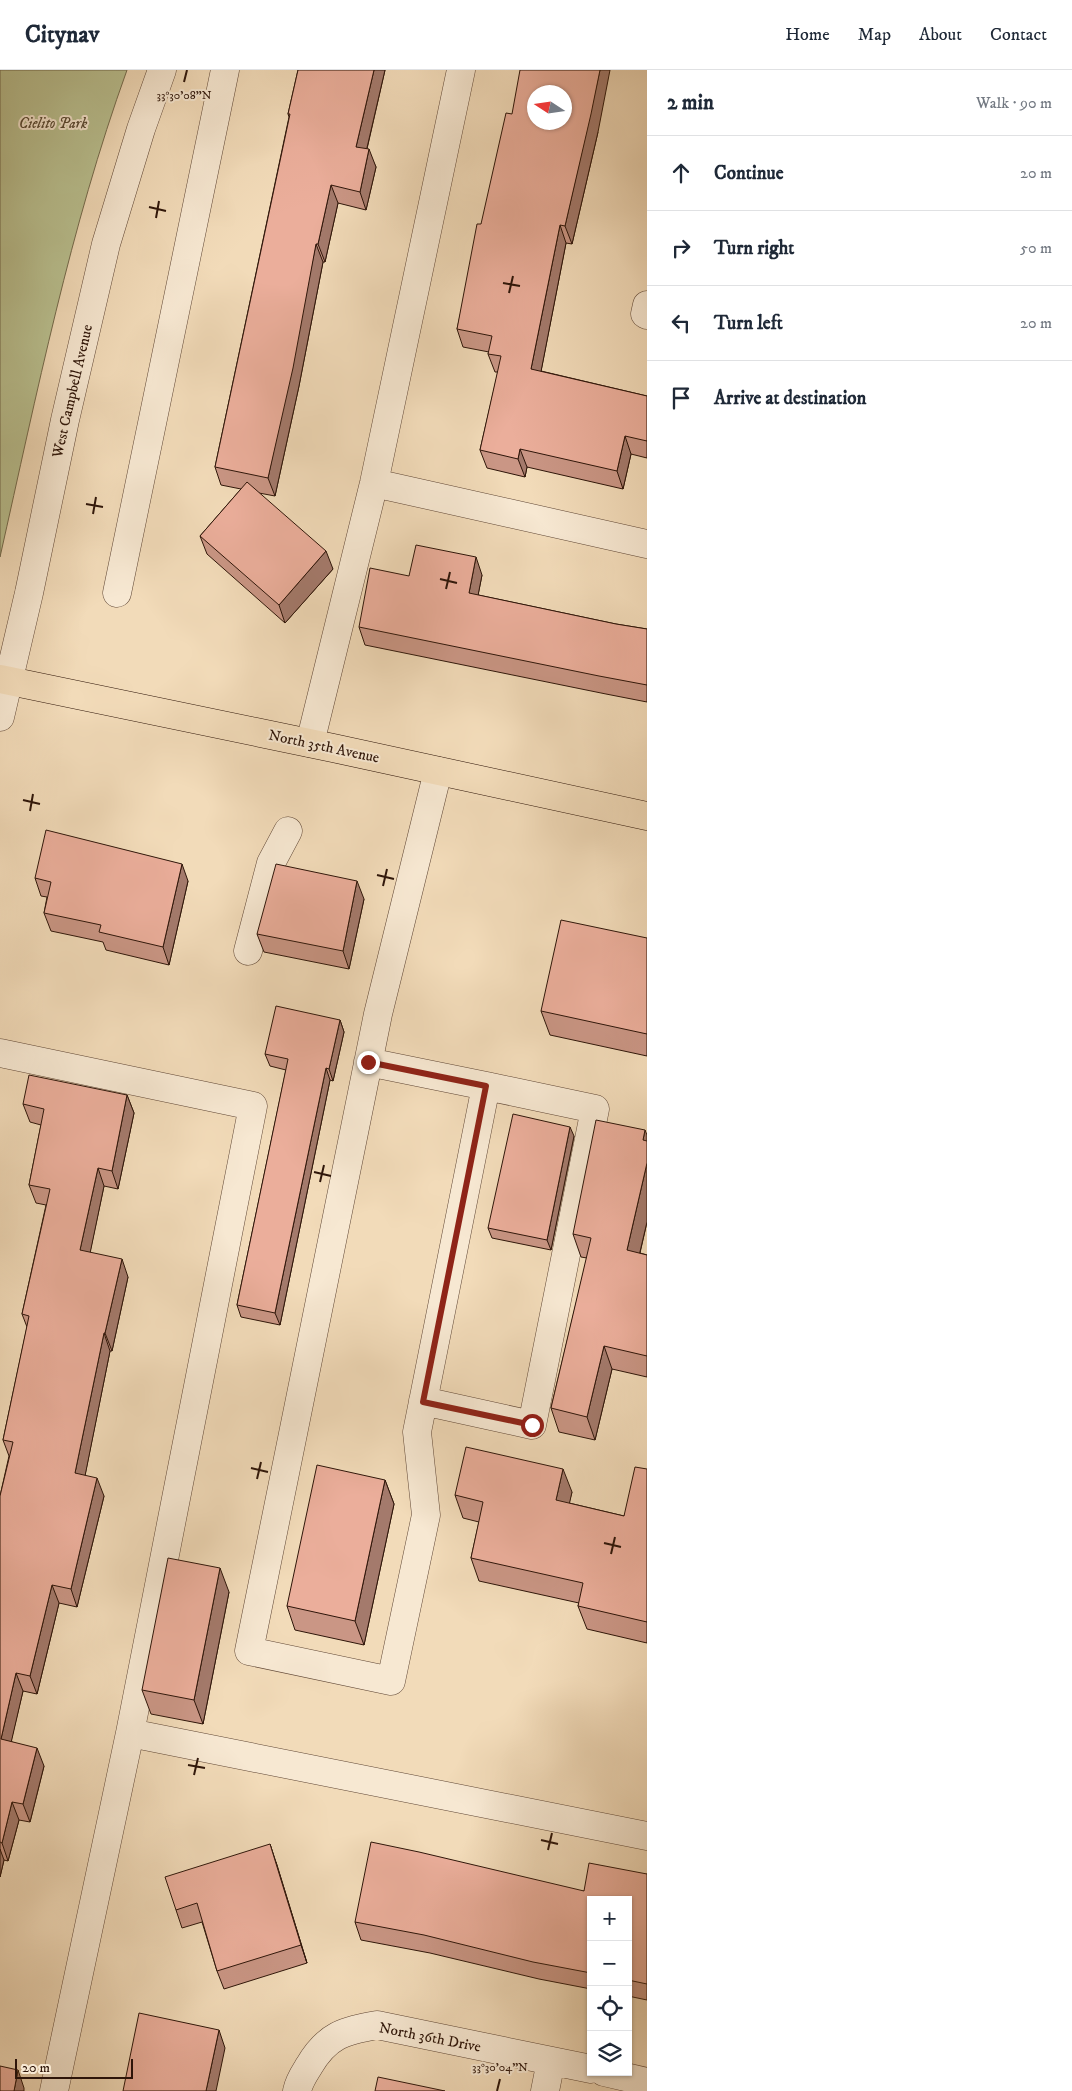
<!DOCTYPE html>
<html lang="en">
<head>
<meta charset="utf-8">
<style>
	body { margin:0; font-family:"IM FELL DW Pica",serif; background:#f6f6f7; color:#1f2937 }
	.controls { position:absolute; right:15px; bottom:15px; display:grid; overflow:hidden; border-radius:0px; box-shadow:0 1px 4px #0004 }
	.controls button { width:45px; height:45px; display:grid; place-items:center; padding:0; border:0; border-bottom:1px solid #e0e1e3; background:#fff; color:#1f2937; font:25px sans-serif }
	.compass { position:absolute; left:527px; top:15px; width:45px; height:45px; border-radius:50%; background:#fff; box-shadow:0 1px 4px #0004; rotate:282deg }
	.scale { position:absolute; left:15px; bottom:12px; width:118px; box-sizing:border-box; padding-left:5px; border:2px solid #2e1509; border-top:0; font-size:14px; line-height:18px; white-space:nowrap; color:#2e1509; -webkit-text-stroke:4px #f7e8d2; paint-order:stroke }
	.stop { position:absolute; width:15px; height:15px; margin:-11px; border:4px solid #8f2418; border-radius:50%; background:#fff }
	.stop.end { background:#8f2418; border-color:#fff; box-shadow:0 1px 5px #0008 }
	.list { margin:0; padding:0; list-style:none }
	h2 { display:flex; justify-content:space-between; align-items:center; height:65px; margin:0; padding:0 20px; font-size:21px }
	h2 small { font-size:16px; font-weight:400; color:#747a83 }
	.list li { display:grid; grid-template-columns:32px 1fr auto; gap:15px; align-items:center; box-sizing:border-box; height:75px; padding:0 20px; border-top:1px solid #e0e1e3 }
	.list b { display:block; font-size:19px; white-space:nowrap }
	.list em { font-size:16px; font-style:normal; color:#747a83 }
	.icon { flex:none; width:28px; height:28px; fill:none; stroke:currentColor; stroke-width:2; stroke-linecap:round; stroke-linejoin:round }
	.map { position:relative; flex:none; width:647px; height:2021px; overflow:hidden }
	header { display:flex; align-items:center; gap:30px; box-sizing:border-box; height:70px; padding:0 25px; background:#fff; border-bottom:1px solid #e0e1e3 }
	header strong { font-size:24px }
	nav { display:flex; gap:28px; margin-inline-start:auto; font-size:18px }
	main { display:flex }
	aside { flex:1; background:#fff }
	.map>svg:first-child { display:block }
	.green { fill:#b9c090; stroke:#746a4c }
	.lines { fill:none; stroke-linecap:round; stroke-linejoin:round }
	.minor-casing { stroke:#5f4635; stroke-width:29 }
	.major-casing { stroke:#2e1509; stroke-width:29 }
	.minor { stroke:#f7e8d2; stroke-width:28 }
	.major { stroke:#f2dbb9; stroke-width:28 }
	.wall { fill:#ca9685; stroke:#2e1509 }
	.shaded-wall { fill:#a47a6c; stroke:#2e1509 }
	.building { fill:#ebae9b; stroke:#2e1509; fill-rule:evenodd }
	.route { stroke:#8f2418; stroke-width:6 }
	.ticks { fill:none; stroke:#2e1509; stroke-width:2 }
	.labels { text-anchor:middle; stroke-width:4; stroke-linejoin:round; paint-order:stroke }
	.park-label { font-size:15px; font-style:italic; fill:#584832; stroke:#f7e8d2 }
	.street-label { font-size:15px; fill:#2e1509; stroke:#f7e8d2 }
	.ticks-label { font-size:12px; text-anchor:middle; fill:#2e1509; stroke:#f7e8d2; stroke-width:4; stroke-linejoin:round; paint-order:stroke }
</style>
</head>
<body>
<header>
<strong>Citynav</strong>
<nav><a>Home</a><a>Map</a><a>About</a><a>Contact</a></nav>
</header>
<main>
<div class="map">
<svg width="647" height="2021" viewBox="0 0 647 2021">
	<rect width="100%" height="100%" fill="#f2dbb9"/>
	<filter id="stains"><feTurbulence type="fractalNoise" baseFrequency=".004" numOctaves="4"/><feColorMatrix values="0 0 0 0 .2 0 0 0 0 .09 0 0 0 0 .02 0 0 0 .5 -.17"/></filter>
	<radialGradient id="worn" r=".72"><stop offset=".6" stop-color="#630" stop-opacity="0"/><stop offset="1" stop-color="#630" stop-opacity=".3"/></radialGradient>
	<path class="green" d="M 0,0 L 127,0 C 70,158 37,323 0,487 Z"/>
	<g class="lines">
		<defs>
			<path id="minor" d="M 647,235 L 645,244 L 647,245
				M 374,413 L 647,474
				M 117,523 L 225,0
				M 0,647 L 29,523 L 65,350 L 106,174 L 141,59 L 162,0
				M 310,673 L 374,413 L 461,0
				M 248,881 L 271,793 L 288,761
				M 0,983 L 253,1036 L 130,1663 L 54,2021
				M 368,992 L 486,1016 L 417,1362 L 426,1445 L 391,1611 L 249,1581 L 378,944 L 438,701
				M 423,1331 L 532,1355 L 595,1039 L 486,1016
				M 130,1663 L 647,1766
				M 604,2002 L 647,2012
				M 297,2021 C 299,2011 304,2004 309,1996 C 327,1965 344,1961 377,1955 L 591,1999
				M 545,2021 L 551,1991"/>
			<path id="major" d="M 0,609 L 333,678 L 647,746"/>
		</defs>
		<use href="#minor" class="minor-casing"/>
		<use href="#major" class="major-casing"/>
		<use href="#minor" class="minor"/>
		<use href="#major" class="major"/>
	</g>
	<path class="wall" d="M 298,0 L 385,0 L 367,79 L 376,97 L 366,140 L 338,133 L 325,192 L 323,192 L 299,316 L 275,426 L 259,423 L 333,499 L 285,553 L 207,484 L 200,466 L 241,419 L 221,415 L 215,397 L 289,47 L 288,44 Z
		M 598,62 L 572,174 L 566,173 L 541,301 L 647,326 L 647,388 L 631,384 L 623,419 L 527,397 L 525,407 L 487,398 L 480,380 L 498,302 L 495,302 L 488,284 L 489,282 L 463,277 L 457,259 L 481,154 Z
		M 482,505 L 478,525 L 616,554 L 647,559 L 647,632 L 606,624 L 365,575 L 359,557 L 409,506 Z
		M 35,808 L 188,811 L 169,895 L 106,880 L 103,872 L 51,861 L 44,843 L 47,827 L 41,826 Z
		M 364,829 L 349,899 L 264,882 L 257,864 Z
		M 647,868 L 647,986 L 550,965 L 541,941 Z
		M 340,950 L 344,962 L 333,1011 L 330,1010 L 280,1255 L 241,1247 L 237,1235 L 286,1000 L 270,996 L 265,984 Z
		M 127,1025 L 134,1043 L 118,1119 L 104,1116 L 90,1182 L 128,1207 L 112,1281 L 110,1281 L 85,1405 L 104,1426 L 77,1537 L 59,1533 L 37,1624 L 23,1621 L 11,1671 L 44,1696 L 30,1752 L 19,1750 L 8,1791 L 4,1790 L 0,1807 L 0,1426 L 9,1386 L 3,1370 L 27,1257 L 22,1244 L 46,1135 L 36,1133 L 29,1115 L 41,1055 L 30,1052 L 23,1034 Z
		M 574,1066 L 551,1180 L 492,1168 L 488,1158 Z
		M 647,1152 L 640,1183 L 647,1185 L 647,1307 L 612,1299 L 595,1370 L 559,1362 L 551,1338 L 587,1188 L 581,1187 L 573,1164 Z
		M 647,1399 L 647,1573 L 587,1559 L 578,1536 L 579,1533 L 479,1511 L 471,1488 L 479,1452 L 463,1448 L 455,1425 L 572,1422 L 569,1433 L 624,1446 Z
		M 385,1410 L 394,1434 L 364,1575 L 295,1560 L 287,1536 Z
		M 229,1522 L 203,1654 L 151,1644 L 142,1620 Z
		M 276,1792 L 307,1893 L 224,1919 L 217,1901 L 202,1852 L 182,1858 L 176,1840 Z
		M 647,1804 L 647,1930 L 628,1926 L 628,1830 L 591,1830 L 591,1919 L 539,1909 L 430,1883 L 361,1870 L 355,1852 L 584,1821 Z"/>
	<path class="shaded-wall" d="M 374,0 L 385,0 L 363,95 L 356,77 Z
		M 600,0 L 610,0 L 598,62 L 572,174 L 565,156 Z
		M 369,79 L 376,97 L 366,140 L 360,122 Z
		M 331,115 L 338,133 L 325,192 L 318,174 Z
		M 560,155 L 566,173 L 538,317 L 531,299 Z
		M 316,174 L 323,192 L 299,316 L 275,426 L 268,408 Z
		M 625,366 L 631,384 L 623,419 L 617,401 Z
		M 520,379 L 527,397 L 525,407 L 518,389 Z
		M 326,481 L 333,499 L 285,553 L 279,535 Z
		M 476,487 L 482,505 L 475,541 L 469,523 Z
		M 182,794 L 188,811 L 169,895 L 163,877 Z
		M 357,811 L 364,829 L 349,899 L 343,881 Z
		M 340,950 L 344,962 L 333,1011 L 329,999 Z
		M 326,998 L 330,1010 L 280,1255 L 275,1243 Z
		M 127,1025 L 134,1043 L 118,1119 L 112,1101 Z
		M 570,1057 L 574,1066 L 551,1180 L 547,1170 Z
		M 645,1060 L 647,1065 L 647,1081 L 643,1070 Z
		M 647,1093 L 647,1152 L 635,1203 L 627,1180 Z
		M 98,1098 L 104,1116 L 87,1198 L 80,1180 Z
		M 122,1189 L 128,1207 L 112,1281 L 105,1263 Z
		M 104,1263 L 110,1281 L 82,1421 L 75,1403 Z
		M 604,1276 L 612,1299 L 595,1370 L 587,1347 Z
		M 563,1399 L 572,1422 L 565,1453 L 556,1430 Z
		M 97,1408 L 104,1426 L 77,1537 L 71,1519 Z
		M 385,1410 L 394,1434 L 364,1575 L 355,1551 Z
		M 220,1498 L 229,1522 L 203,1654 L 194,1630 Z
		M 52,1515 L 59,1533 L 37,1624 L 30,1606 Z
		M 16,1603 L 23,1621 L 8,1686 L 1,1669 Z
		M 37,1678 L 44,1696 L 30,1752 L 23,1734 Z
		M 12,1732 L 19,1750 L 8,1791 L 2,1773 Z
		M 270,1774 L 276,1792 L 307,1893 L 301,1875 Z
		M 0,1779 L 4,1790 L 0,1807 Z
		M 219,1960 L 225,1978 L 216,2021 L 206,2021 Z
		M 18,2000 L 24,2018 L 24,2021 L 14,2021 Z"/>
	<path class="building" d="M 298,0 L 374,0 L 356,77 L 369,79 L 360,122 L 331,115 L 318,174 L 316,174 L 293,298 L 268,408 L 215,397 L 290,44 L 288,44 Z
		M 520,0 L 600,0 L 591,44 L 565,156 L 560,155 L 531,299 L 647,326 L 647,371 L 625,366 L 617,401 L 520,379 L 518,389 L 480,380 L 501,286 L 488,284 L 492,266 L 457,259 L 477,154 L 481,154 L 506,43 L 512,44 ZM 534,22 L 564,22 L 564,52 L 534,52 Z
		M 247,412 L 326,481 L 279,535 L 200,466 Z
		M 416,475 L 476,487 L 469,523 L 616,554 L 647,559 L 647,615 L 599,606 L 359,557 L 370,498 L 409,506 Z
		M 46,760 L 182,794 L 163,877 L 99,862 L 101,855 L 44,843 L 51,812 L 35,808 Z
		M 276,794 L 357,811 L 343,881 L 257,864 Z
		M 561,850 L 647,868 L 647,964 L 541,941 Z
		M 276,936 L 340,950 L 329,999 L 326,998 L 275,1243 L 237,1235 L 288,989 L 265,984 Z
		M 29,1005 L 127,1025 L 112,1101 L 98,1098 L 80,1180 L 122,1189 L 105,1263 L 104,1263 L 75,1403 L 97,1408 L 71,1519 L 52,1515 L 30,1606 L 16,1603 L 1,1669 L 37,1678 L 23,1734 L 12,1732 L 2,1773 L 0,1772 L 0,1426 L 13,1372 L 3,1370 L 29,1246 L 22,1244 L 50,1119 L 29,1115 L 44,1039 L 23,1034 Z
		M 513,1044 L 570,1057 L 547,1170 L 488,1158 Z
		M 596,1050 L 645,1060 L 643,1070 L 647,1071 L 647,1093 L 627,1180 L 647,1185 L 647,1286 L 604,1276 L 587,1347 L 551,1338 L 591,1168 L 573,1164 Z
		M 466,1377 L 563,1399 L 556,1430 L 624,1446 L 635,1397 L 647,1399 L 647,1552 L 578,1536 L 583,1513 L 471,1488 L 483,1432 L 455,1425 Z
		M 317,1395 L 385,1410 L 355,1551 L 287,1536 Z
		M 168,1488 L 220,1498 L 194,1630 L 142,1620 Z
		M 371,1772 L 419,1782 L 584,1821 L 589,1793 L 647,1804 L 647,1914 L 628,1910 L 628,1830 L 591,1830 L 591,1903 L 533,1892 L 424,1865 L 355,1852 Z
		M 270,1774 L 301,1875 L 217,1901 L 197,1833 L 176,1840 L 165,1807 Z
		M 139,1943 L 219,1960 L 206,2021 L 123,2021 Z
		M 0,1996 L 18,2000 L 14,2021 L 0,2021 Z
		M 378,2007 L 445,2021 L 375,2021 Z"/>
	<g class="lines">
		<path class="route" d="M 368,992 L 486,1016 L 423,1332 L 532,1355"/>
	</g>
	<path class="ticks" d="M 184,12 L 187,0M 149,137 L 166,141M 156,148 L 159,131M 503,213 L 520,216M 509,223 L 513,206M 86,434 L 103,437M 93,444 L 96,427M 440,509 L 457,513M 446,519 L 450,502M 23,730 L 40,734M 30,741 L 33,724M 377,805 L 394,809M 383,816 L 387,799M 314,1102 L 331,1106M 320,1112 L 324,1095M 251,1398 L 268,1402M 257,1409 L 261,1392M 604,1473 L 621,1477M 611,1484 L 615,1467M 188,1695 L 205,1698M 194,1705 L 198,1688M 541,1770 L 558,1774M 548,1780 L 552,1763M 497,2021 L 500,2009"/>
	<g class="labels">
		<g class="park-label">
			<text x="53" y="58">Cielito Park</text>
		</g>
		<g class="street-label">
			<text transform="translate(72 321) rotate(-77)" y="5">West Campbell Avenue</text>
			<text transform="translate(324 676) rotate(12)" y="5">North 35th Avenue</text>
			<text transform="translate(430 1967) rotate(11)" y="5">North 36th Drive</text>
		</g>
	</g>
	<g class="ticks-label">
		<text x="184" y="29">33°30'08"N</text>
		<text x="500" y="2001">33°30'04"N</text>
	</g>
	<rect width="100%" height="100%" filter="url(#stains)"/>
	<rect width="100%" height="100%" fill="url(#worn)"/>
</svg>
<div class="controls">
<button>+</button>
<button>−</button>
<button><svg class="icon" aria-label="locate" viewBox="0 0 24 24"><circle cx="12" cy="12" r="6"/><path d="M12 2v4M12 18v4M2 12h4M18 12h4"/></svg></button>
<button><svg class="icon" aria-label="layers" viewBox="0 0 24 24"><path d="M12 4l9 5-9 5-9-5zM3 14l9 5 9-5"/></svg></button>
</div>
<svg class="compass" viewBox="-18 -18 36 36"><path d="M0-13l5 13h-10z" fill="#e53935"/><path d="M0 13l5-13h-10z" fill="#747a83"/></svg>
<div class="scale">20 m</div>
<div class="stop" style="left:532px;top:1355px"></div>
<div class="stop end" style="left:368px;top:992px"></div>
</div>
<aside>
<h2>2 min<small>Walk · 90 m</small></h2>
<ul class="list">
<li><svg class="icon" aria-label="ahead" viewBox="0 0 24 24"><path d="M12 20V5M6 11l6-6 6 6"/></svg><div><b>Continue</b></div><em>20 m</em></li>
<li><svg class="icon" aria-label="right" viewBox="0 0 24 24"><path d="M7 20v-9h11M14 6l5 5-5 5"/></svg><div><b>Turn right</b></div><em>50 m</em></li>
<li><svg class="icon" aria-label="left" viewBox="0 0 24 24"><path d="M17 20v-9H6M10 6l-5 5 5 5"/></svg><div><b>Turn left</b></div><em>20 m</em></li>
<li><svg class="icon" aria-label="arrive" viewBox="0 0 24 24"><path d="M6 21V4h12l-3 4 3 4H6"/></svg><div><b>Arrive at destination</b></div></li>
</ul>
</aside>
</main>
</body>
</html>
